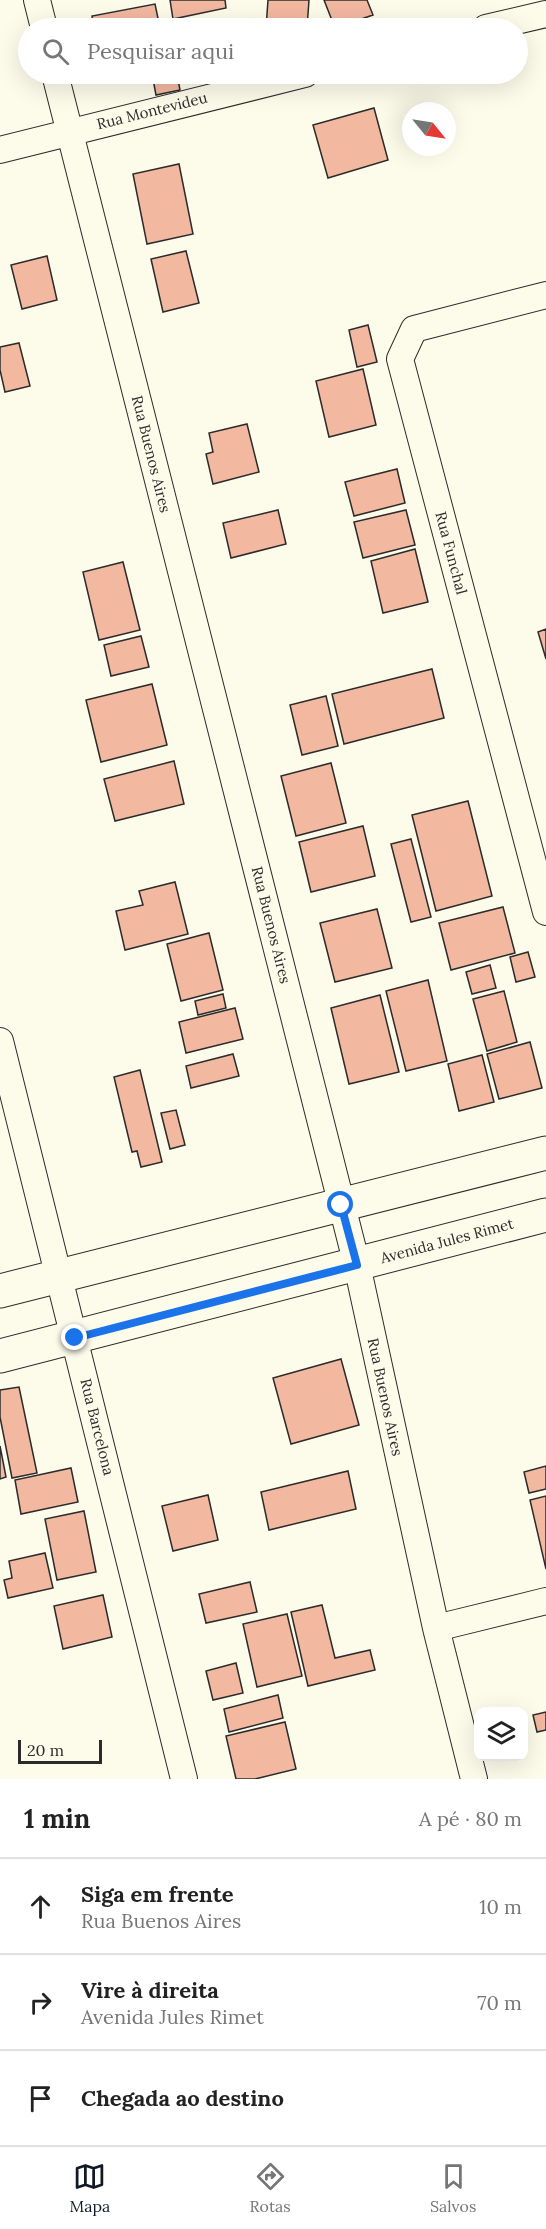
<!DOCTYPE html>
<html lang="pt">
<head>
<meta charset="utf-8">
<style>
	body { margin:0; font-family:Lora,serif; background:#f2f2f2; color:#222 }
	.controls { position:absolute; right:18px; bottom:18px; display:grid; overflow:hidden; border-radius:12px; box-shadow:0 6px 24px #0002 }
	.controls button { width:54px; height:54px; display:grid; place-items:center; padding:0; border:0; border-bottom:2px solid #e0e0e0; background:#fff; color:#222; font:30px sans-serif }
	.compass { position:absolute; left:402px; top:102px; width:54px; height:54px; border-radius:50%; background:#fff; box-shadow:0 6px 24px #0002; rotate:120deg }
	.scale { position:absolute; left:18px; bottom:15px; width:84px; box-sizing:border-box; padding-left:6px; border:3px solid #2b2b2b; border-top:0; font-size:16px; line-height:21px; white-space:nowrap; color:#2b2b2b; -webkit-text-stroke:4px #fdfbea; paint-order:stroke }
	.stop { position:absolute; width:18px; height:18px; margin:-14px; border:4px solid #1a73e8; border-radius:50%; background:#fff }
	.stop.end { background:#1a73e8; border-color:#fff; box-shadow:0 2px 6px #0008 }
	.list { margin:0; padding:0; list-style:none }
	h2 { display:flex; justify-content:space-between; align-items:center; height:78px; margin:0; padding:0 24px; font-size:26px }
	h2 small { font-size:20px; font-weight:400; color:#767676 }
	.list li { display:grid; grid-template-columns:39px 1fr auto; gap:18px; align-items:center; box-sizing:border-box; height:96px; padding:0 24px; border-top:2px solid #e0e0e0 }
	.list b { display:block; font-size:22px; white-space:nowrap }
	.list p { margin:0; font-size:20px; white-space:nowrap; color:#767676 }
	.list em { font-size:20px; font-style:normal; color:#767676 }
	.icon { flex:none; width:33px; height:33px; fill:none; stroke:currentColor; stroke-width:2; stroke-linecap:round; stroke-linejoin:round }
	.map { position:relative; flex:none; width:546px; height:1779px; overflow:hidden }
	.search { position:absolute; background:#fff; box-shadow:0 6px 24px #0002; left:18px; right:18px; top:18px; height:66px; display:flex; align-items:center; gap:15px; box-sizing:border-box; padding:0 21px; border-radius:33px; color:#767676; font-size:22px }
	.sheet { height:366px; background:#fff }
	nav { display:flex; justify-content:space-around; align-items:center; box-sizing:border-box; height:84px; border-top:2px solid #e0e0e0; background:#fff; font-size:16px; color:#767676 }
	nav a { display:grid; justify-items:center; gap:3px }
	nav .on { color:#111827 }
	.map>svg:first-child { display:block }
	.building { fill:#f2b8a0; stroke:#2b2b2b; stroke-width:1.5 }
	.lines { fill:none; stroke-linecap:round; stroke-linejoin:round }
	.street-casing { stroke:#2b2b2b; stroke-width:28 }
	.secondary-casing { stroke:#2b2b2b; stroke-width:35 }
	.street { stroke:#fdfbea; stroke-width:26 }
	.secondary { stroke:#fdfbea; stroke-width:33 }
	.route { stroke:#1a73e8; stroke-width:8 }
	.labels { text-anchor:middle; stroke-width:4.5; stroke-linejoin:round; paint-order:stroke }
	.street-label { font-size:15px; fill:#2b2b2b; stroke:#fdfbea }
</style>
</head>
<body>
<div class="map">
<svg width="546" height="1779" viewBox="0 0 546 1779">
	<rect width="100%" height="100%" fill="#fdfbea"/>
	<path class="building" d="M 170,0 L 225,0 L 226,8 L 173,19 Z
		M 268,0 L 309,0 L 307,28 L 266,28 Z
		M 324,0 L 367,0 L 373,15 L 335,28 Z
		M 155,4 L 160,28 L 94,28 L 92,16 Z
		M 152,74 L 177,74 L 180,90 L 156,95 Z
		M 374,108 L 388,160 L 328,178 L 313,125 Z
		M 179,164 L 193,234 L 147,244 L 133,174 Z
		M 186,251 L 199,303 L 163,312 L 151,259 Z
		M 47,256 L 57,300 L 22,309 L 11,265 Z
		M 368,325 L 377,362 L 357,367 L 349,330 Z
		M 19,343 L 30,386 L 5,392 L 0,370 L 0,347 Z
		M 363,369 L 376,425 L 329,437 L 316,381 Z
		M 247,424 L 259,472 L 213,484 L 206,454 L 213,452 L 209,433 Z
		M 397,469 L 405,503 L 354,516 L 345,482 Z
		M 278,510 L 286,544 L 231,558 L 223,523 Z
		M 406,510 L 415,545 L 363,558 L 354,522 Z
		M 415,549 L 428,602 L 383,613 L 371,561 Z
		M 123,562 L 140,630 L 99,640 L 83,572 Z
		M 546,629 L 546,659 L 538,632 Z
		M 141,636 L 149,667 L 111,676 L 104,645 Z
		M 432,669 L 444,718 L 344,744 L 332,694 Z
		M 152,684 L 167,745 L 101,762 L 86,700 Z
		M 326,696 L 338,746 L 302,755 L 290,705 Z
		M 174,761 L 184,804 L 115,821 L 104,779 Z
		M 331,763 L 346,823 L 296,836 L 281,776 Z
		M 468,801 L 492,896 L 436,911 L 412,815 Z
		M 363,826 L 375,876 L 311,892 L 299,842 Z
		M 411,839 L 431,917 L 411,922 L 391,844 Z
		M 175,882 L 188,934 L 125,950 L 116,911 L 143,905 L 139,891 Z
		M 503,907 L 515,953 L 451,970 L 439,923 Z
		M 377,909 L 392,968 L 335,982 L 320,923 Z
		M 209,933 L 223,990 L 181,1001 L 167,944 Z
		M 528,952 L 535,977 L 516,982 L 510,957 Z
		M 490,965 L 496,988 L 472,994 L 466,972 Z
		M 428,980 L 447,1061 L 406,1071 L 386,991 Z
		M 504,991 L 517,1042 L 487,1051 L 473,999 Z
		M 223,994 L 226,1008 L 198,1015 L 195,1001 Z
		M 380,995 L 399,1072 L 349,1084 L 331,1008 Z
		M 235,1008 L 243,1039 L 186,1053 L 179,1022 Z
		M 530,1042 L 542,1088 L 499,1099 L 487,1054 Z
		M 233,1054 L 239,1076 L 191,1088 L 186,1066 Z
		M 482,1055 L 494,1102 L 459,1111 L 448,1064 Z
		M 140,1070 L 162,1162 L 141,1167 L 137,1151 L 132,1152 L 114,1077 Z
		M 176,1110 L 185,1145 L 170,1149 L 161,1113 Z
		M 341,1359 L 359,1425 L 291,1444 L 273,1378 Z
		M 19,1387 L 37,1473 L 12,1478 L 0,1417 L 0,1390 Z
		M 0,1446 L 6,1477 L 0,1479 Z
		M 546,1466 L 546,1489 L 529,1493 L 524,1472 Z
		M 71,1468 L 78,1502 L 21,1514 L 15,1480 Z
		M 348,1471 L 356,1509 L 269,1530 L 261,1492 Z
		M 208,1495 L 218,1540 L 173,1551 L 162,1506 Z
		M 546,1496 L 546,1569 L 530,1500 Z
		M 84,1511 L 96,1572 L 57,1580 L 45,1519 Z
		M 45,1553 L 53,1588 L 8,1598 L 4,1580 L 12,1578 L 9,1561 Z
		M 250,1582 L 257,1612 L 206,1623 L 199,1594 Z
		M 103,1595 L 112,1637 L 63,1649 L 54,1606 Z
		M 322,1605 L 335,1658 L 370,1650 L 375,1670 L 308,1686 L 291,1612 Z
		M 287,1614 L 302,1676 L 257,1687 L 243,1624 Z
		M 236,1663 L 243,1693 L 213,1700 L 206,1671 Z
		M 278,1695 L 283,1718 L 229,1732 L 224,1709 Z
		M 546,1712 L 546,1730 L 537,1732 L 533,1715 Z
		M 285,1722 L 296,1769 L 255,1779 L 236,1779 L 226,1736 Z"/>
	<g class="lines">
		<defs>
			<path id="street" d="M 37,0 L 44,28
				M 486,28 L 546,14
				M 55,74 L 357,1265 L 436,1628 L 474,1779
				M 0,150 L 305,74
				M 546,295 L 414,329 L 400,359 L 546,912
				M 0,1041 L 184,1779
				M 436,1628 L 546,1601"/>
			<path id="secondary" d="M 0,1291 L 546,1153
				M 0,1356 L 546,1215"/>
		</defs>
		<use href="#street" class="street-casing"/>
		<use href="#secondary" class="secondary-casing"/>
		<use href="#street" class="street"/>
		<use href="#secondary" class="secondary"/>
	</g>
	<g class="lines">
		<path class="route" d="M 75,1338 L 357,1265 L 341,1205"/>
	</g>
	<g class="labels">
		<g class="street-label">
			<text transform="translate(152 111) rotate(-14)" y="5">Rua Montevideu</text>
			<text transform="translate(151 454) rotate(76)" y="5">Rua Buenos Aires</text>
			<text transform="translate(451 553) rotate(75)" y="5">Rua Funchal</text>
			<text transform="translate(271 925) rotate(76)" y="5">Rua Buenos Aires</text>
			<text transform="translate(447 1241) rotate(-15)" y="5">Avenida Jules Rimet</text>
			<text transform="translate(385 1397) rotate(78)" y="5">Rua Buenos Aires</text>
			<text transform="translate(97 1427) rotate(76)" y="5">Rua Barcelona</text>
		</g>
	</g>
</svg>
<div class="controls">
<button><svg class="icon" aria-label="layers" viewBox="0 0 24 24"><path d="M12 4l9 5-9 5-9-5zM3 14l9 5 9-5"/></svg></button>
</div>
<svg class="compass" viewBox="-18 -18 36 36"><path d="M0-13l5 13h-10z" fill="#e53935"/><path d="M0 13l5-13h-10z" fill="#767676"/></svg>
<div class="scale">20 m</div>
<div class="stop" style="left:341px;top:1205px"></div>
<div class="stop end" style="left:75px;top:1338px"></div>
<div class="search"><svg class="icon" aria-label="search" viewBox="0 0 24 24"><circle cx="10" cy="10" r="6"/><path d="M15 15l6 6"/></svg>Pesquisar aqui</div>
</div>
<section class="sheet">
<h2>1 min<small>A pé · 80 m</small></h2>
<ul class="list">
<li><svg class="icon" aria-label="ahead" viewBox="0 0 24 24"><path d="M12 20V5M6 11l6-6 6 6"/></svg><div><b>Siga em frente</b><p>Rua Buenos Aires</p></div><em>10 m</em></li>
<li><svg class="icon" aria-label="right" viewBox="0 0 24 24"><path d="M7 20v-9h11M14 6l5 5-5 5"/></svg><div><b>Vire à direita</b><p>Avenida Jules Rimet</p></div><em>70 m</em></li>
<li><svg class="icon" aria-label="arrive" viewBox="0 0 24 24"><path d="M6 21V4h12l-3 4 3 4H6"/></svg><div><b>Chegada ao destino</b></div></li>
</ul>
</section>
<nav>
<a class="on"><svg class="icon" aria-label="map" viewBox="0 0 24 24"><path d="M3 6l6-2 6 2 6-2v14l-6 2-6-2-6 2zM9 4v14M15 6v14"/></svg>Mapa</a>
<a><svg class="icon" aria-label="directions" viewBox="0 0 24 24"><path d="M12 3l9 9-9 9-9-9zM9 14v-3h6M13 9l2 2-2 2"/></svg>Rotas</a>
<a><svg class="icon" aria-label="saved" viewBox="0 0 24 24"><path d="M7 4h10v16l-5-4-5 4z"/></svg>Salvos</a>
</nav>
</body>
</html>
